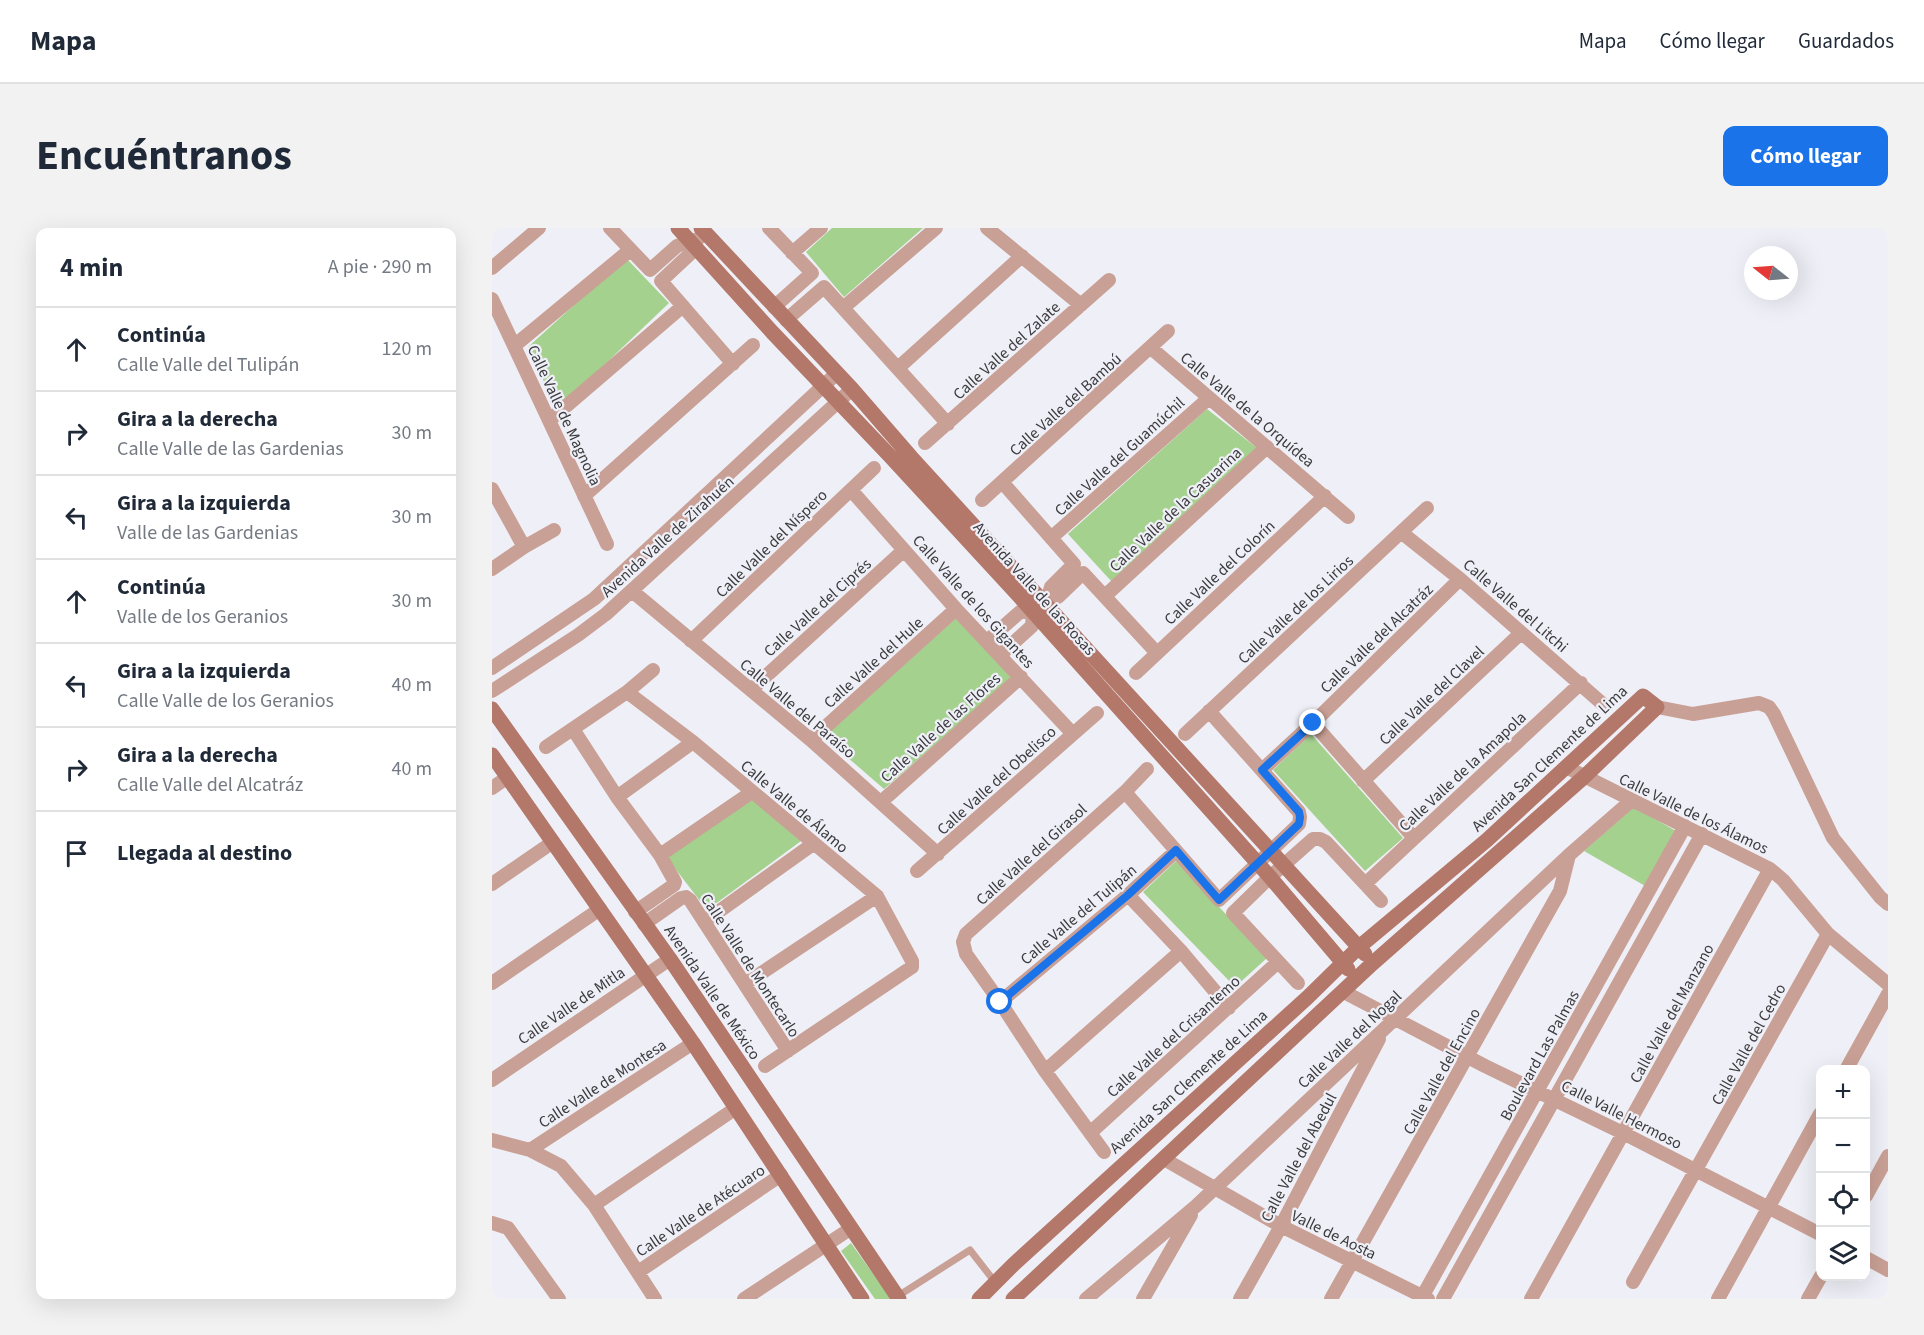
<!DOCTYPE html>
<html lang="es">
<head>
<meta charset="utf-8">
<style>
	body { margin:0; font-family:"Source Sans 3",sans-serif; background:#f2f2f3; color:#1f2937 }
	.controls { position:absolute; right:18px; bottom:18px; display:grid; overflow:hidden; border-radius:12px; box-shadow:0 6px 24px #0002 }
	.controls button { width:54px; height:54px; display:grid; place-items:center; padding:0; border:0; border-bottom:2px solid #e0e1e3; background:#fff; color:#1f2937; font:30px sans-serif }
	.compass { position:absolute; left:1252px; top:18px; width:54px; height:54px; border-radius:50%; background:#fff; box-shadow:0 6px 24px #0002; rotate:287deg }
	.stop { position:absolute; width:18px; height:18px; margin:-14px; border:4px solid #1a73e8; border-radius:50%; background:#fff }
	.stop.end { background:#1a73e8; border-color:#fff; box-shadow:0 2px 6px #0008 }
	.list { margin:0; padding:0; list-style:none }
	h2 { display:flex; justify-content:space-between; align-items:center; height:78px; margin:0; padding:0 24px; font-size:26px }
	h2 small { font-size:20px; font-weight:400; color:#747a83 }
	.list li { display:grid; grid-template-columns:39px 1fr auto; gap:18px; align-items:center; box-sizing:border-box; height:84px; padding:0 24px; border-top:2px solid #e0e1e3 }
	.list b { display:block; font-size:22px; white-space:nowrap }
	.list p { margin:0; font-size:20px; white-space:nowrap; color:#747a83 }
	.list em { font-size:20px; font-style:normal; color:#747a83 }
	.icon { flex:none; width:33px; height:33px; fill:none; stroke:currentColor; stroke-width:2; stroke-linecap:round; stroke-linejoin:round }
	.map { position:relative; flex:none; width:1396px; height:1071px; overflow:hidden; border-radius:12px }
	header { display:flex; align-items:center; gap:36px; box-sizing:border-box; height:84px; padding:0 30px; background:#fff; border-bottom:2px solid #e0e1e3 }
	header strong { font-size:28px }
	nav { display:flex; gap:33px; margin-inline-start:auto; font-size:21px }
	.intro { display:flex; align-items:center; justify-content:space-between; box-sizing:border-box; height:144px; padding:0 36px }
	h1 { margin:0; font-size:42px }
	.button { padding:15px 27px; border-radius:12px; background:#1a73e8; color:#fff; font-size:21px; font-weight:700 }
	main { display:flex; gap:36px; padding:0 36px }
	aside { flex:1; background:#fff; border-radius:12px; box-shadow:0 6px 24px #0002 }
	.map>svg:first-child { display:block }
	.green { fill:#a5d18f }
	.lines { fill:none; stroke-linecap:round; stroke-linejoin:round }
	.lane { stroke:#c9a095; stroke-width:7 }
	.street { stroke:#c9a095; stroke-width:14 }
	.secondary { stroke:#b37869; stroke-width:15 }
	.route { stroke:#1a73e8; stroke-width:8 }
	.labels { text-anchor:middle; stroke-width:4.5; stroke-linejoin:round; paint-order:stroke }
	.street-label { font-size:16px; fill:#3b3b3e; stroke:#efeff7 }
</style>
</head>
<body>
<header>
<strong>Mapa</strong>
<nav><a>Mapa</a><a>Cómo llegar</a><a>Guardados</a></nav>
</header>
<div class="intro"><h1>Encuéntranos</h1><a class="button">Cómo llegar</a></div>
<main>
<aside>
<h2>4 min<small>A pie · 290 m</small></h2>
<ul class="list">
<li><svg class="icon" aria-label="ahead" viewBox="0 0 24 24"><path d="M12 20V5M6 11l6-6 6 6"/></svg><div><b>Continúa</b><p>Calle Valle del Tulipán</p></div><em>120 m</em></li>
<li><svg class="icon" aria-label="right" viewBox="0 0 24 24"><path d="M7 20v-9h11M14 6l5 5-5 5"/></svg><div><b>Gira a la derecha</b><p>Calle Valle de las Gardenias</p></div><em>30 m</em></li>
<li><svg class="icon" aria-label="left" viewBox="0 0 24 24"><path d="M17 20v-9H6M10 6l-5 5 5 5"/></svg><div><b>Gira a la izquierda</b><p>Valle de las Gardenias</p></div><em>30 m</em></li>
<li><svg class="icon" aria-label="ahead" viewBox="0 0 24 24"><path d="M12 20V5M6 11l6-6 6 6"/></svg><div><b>Continúa</b><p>Valle de los Geranios</p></div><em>30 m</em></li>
<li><svg class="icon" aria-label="left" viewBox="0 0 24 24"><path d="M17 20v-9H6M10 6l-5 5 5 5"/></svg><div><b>Gira a la izquierda</b><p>Calle Valle de los Geranios</p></div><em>40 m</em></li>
<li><svg class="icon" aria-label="right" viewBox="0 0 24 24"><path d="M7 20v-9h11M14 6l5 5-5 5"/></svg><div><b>Gira a la derecha</b><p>Calle Valle del Alcatráz</p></div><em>40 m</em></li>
<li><svg class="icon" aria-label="arrive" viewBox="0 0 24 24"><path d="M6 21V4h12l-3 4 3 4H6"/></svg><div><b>Llegada al destino</b></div></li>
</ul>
</aside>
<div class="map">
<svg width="1396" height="1071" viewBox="0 0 1396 1071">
	<rect width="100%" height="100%" fill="#efeff7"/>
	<path class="green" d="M 340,0 L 431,0 L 352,69 L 314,24 Z
		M 134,30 L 177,75 L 65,182 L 36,119 Z
		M 715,181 L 765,220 L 620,354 L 576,306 Z
		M 465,389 L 520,450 L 392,561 L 332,509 Z
		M 819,506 L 911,610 L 873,643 L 781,542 Z
		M 262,571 L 309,613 L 215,682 L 172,626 Z
		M 1142,579 L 1184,603 L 1155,659 L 1092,623 Z
		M 684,633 L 775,730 L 743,759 L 651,664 Z
		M 359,1015 L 399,1071 L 383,1071 L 349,1023 Z"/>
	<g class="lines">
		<path class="lane" d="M 406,1068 L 478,1022 L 503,1054"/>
		<path class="street" d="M 118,0 L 158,42 L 185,18 C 193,14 199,16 207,10
			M 277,0 L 320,45 L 282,79
			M 495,0 L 589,77
			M 201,15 L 198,26 L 169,53 L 241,136
			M 300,25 L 329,0
			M 0,40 L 47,0
			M 0,71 L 115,316
			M 351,80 L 444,0
			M 294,92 L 332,59 L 456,196
			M 22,118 L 138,22
			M 659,120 L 856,289
			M 406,140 L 530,28
			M 58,192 L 191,78
			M 433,215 L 617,52
			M 510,254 L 582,336 L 559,359 L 556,369 L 544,381
			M 0,261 L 32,319
			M 359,262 L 464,381 L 581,506
			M 92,268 L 261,117
			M 490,272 L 676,103
			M 910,305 L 968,351 L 1113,478
			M 559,310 L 717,170
			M 0,341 L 32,319 L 62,302
			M 140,363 L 319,512 L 446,626
			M 614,367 L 775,219
			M 556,369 L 566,369 L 591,345 L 664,424
			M 199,413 L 382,240
			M 495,413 L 528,384 L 541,384
			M 508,427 L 540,398 L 541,384
			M 0,440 L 102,371 L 344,146
			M 644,445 L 833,268
			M 260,461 L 412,322
			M 0,463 L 86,407 L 114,386 L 360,161
			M 135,464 L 201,514 L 385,668 L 420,733 L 420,739 L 273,838
			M 1165,479 L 1201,486 L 1267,475 L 1277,479 L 1282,486 L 1341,610 L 1388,669 L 1396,676
			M 821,495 L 922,610
			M 81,501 L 125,569 L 168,627 L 183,654 L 182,657 L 143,684
			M 693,506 L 935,280
			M 319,512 L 464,381
			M 54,519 L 135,464 L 161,442
			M 1074,539 L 1278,641 L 1291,652 L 1336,706 L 1396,756
			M 770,542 L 821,495 L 968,351
			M 871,553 L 1029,405
			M 0,560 L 16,549
			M 633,564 L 727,672 L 807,596 L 808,589 L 807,584 L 717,483
			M 125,569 L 201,514
			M 389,574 L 529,449
			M 168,627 L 260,564
			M 425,643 L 605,485
			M 0,656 L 61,614
			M 873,656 L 1089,455
			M 636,667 L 689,723 L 737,780
			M 212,694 L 321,616
			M 152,696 L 189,670 L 194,669 L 198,672 L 296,823
			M 0,755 L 108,681
			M 806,755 L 741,685 L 778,649 L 821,611 L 828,611 L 834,614 L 889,673
			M 253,756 L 385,668
			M 852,764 L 993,838 L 1131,905 L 1328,1006
			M 508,774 L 636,667 L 684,623
			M 1354,842 L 1396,766
			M 553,843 L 689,723
			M 0,852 L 178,731
			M 598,905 L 786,734
			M 0,912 L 38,922 L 69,938 L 102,977 L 163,1071
			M 38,922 L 201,815
			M 612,924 L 553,843 L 508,774 L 474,726 L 471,714 L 474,706 L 633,564 L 655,541
			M 672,931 L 789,998 L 936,1071
			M 1374,968 L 1396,928
			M 102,977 L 244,880
			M 0,995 L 16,1000 L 67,1071
			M 1374,1030 L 1396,1042
			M 146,1044 L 289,947
			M 1141,1054 L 1336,706
			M 252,1071 L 358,1001
			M 594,1071 L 704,978 L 1077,627 L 1140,572
			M 651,1071 L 699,987
			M 748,1071 L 789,998 L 887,811
			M 839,1071 L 1068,663 L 1077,627
			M 929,1071 L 1193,598
			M 951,1071 L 1210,606
			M 1039,1071 L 1278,641
			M 1226,1071 L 1328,886
			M 1316,1071 L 1329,1048"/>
		<path class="secondary" d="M 186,0 L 280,104 L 398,228 L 527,368 L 778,649 L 856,741
			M 209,0 L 360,161 L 419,229 L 873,726
			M 0,481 L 178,731 L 407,1071
			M 0,527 L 201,815 L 370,1071
			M 487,1071 L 522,1036 L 816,769 L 867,719 L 995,612 L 1151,468 L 1165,479 L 1092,549 L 881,735 L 521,1071"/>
	</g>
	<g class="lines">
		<path class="route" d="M 508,774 L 636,667 L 684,622 L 727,672 L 807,596 L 808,589 L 807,584 L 770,542 L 821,495"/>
	</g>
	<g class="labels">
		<g class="street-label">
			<text transform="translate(514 122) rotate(-42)" y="6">Calle Valle del Zalate</text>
			<text transform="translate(573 176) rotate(-42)" y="6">Calle Valle del Bambú</text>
			<text transform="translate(756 181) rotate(40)" y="6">Calle Valle de la Orquídea</text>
			<text transform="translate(73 187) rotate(65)" y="6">Calle Valle de Magnolia</text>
			<text transform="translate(627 228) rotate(-42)" y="6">Calle Valle del Guamúchil</text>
			<text transform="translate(683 281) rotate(-43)" y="6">Calle Valle de la Casuarina</text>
			<text transform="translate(175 308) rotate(-42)" y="6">Avenida Valle de Zirahuén</text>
			<text transform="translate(279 315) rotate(-44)" y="6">Calle Valle del Níspero</text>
			<text transform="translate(727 344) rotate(-43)" y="6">Calle Valle del Colorín</text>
			<text transform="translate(543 360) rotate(48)" y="6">Avenida Valle de las Rosas</text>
			<text transform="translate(482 373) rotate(48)" y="6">Calle Valle de los Gigantes</text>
			<text transform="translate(1024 377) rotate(41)" y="6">Calle Valle del Litchi</text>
			<text transform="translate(325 379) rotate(-42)" y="6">Calle Valle del Ciprés</text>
			<text transform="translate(803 381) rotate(-43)" y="6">Calle Valle de los Lirios</text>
			<text transform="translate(884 410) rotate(-44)" y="6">Calle Valle del Alcatráz</text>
			<text transform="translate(381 434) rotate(-42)" y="6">Calle Valle del Hule</text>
			<text transform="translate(939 467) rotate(-43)" y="6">Calle Valle del Clavel</text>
			<text transform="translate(306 480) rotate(40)" y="6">Calle Valle del Paraíso</text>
			<text transform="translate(448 499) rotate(-42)" y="6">Calle Valle de las Flores</text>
			<text transform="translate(1057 530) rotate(-43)" y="6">Avenida San Clemente de Lima</text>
			<text transform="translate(970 543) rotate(-43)" y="6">Calle Valle de la Amapola</text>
			<text transform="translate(504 552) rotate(-42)" y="6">Calle Valle del Obelisco</text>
			<text transform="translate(303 578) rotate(40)" y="6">Calle Valle de Álamo</text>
			<text transform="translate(1202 585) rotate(26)" y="6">Calle Valle de los Álamos</text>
			<text transform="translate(539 626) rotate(-42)" y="6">Calle Valle del Girasol</text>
			<text transform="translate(586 686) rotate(-40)" y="6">Calle Valle del Tulipán</text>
			<text transform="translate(259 737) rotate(57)" y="6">Calle Valle de Montecarlo</text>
			<text transform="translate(221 764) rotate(56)" y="6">Avenida Valle de México</text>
			<text transform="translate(79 777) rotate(-34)" y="6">Calle Valle de Mitla</text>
			<text transform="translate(1179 785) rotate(-61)" y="6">Calle Valle del Manzano</text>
			<text transform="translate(681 808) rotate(-42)" y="6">Calle Valle del Crisantemo</text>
			<text transform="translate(857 811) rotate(-43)" y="6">Calle Valle del Nogal</text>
			<text transform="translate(1256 816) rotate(-61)" y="6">Calle Valle del Cedro</text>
			<text transform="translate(1047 827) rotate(-61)" y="6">Boulevard Las Palmas</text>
			<text transform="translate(949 843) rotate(-61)" y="6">Calle Valle del Encino</text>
			<text transform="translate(696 853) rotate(-42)" y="6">Avenida San Clemente de Lima</text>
			<text transform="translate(110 855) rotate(-33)" y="6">Calle Valle de Montesa</text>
			<text transform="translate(1130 886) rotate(27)" y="6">Calle Valle Hermoso</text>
			<text transform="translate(806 929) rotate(-62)" y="6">Calle Valle del Abedul</text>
			<text transform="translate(208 982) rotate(-34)" y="6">Calle Valle de Atécuaro</text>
			<text transform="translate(842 1006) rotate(26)" y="6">Valle de Aosta</text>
		</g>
	</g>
</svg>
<div class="controls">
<button>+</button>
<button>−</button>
<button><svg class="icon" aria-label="locate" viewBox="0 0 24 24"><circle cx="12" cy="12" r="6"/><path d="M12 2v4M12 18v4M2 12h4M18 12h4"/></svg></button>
<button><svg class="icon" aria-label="layers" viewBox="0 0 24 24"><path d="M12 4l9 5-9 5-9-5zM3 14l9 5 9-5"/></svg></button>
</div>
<svg class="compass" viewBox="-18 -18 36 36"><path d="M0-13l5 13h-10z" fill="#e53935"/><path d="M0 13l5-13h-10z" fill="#747a83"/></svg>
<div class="stop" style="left:508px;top:774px"></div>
<div class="stop end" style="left:821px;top:495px"></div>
</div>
</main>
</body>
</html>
